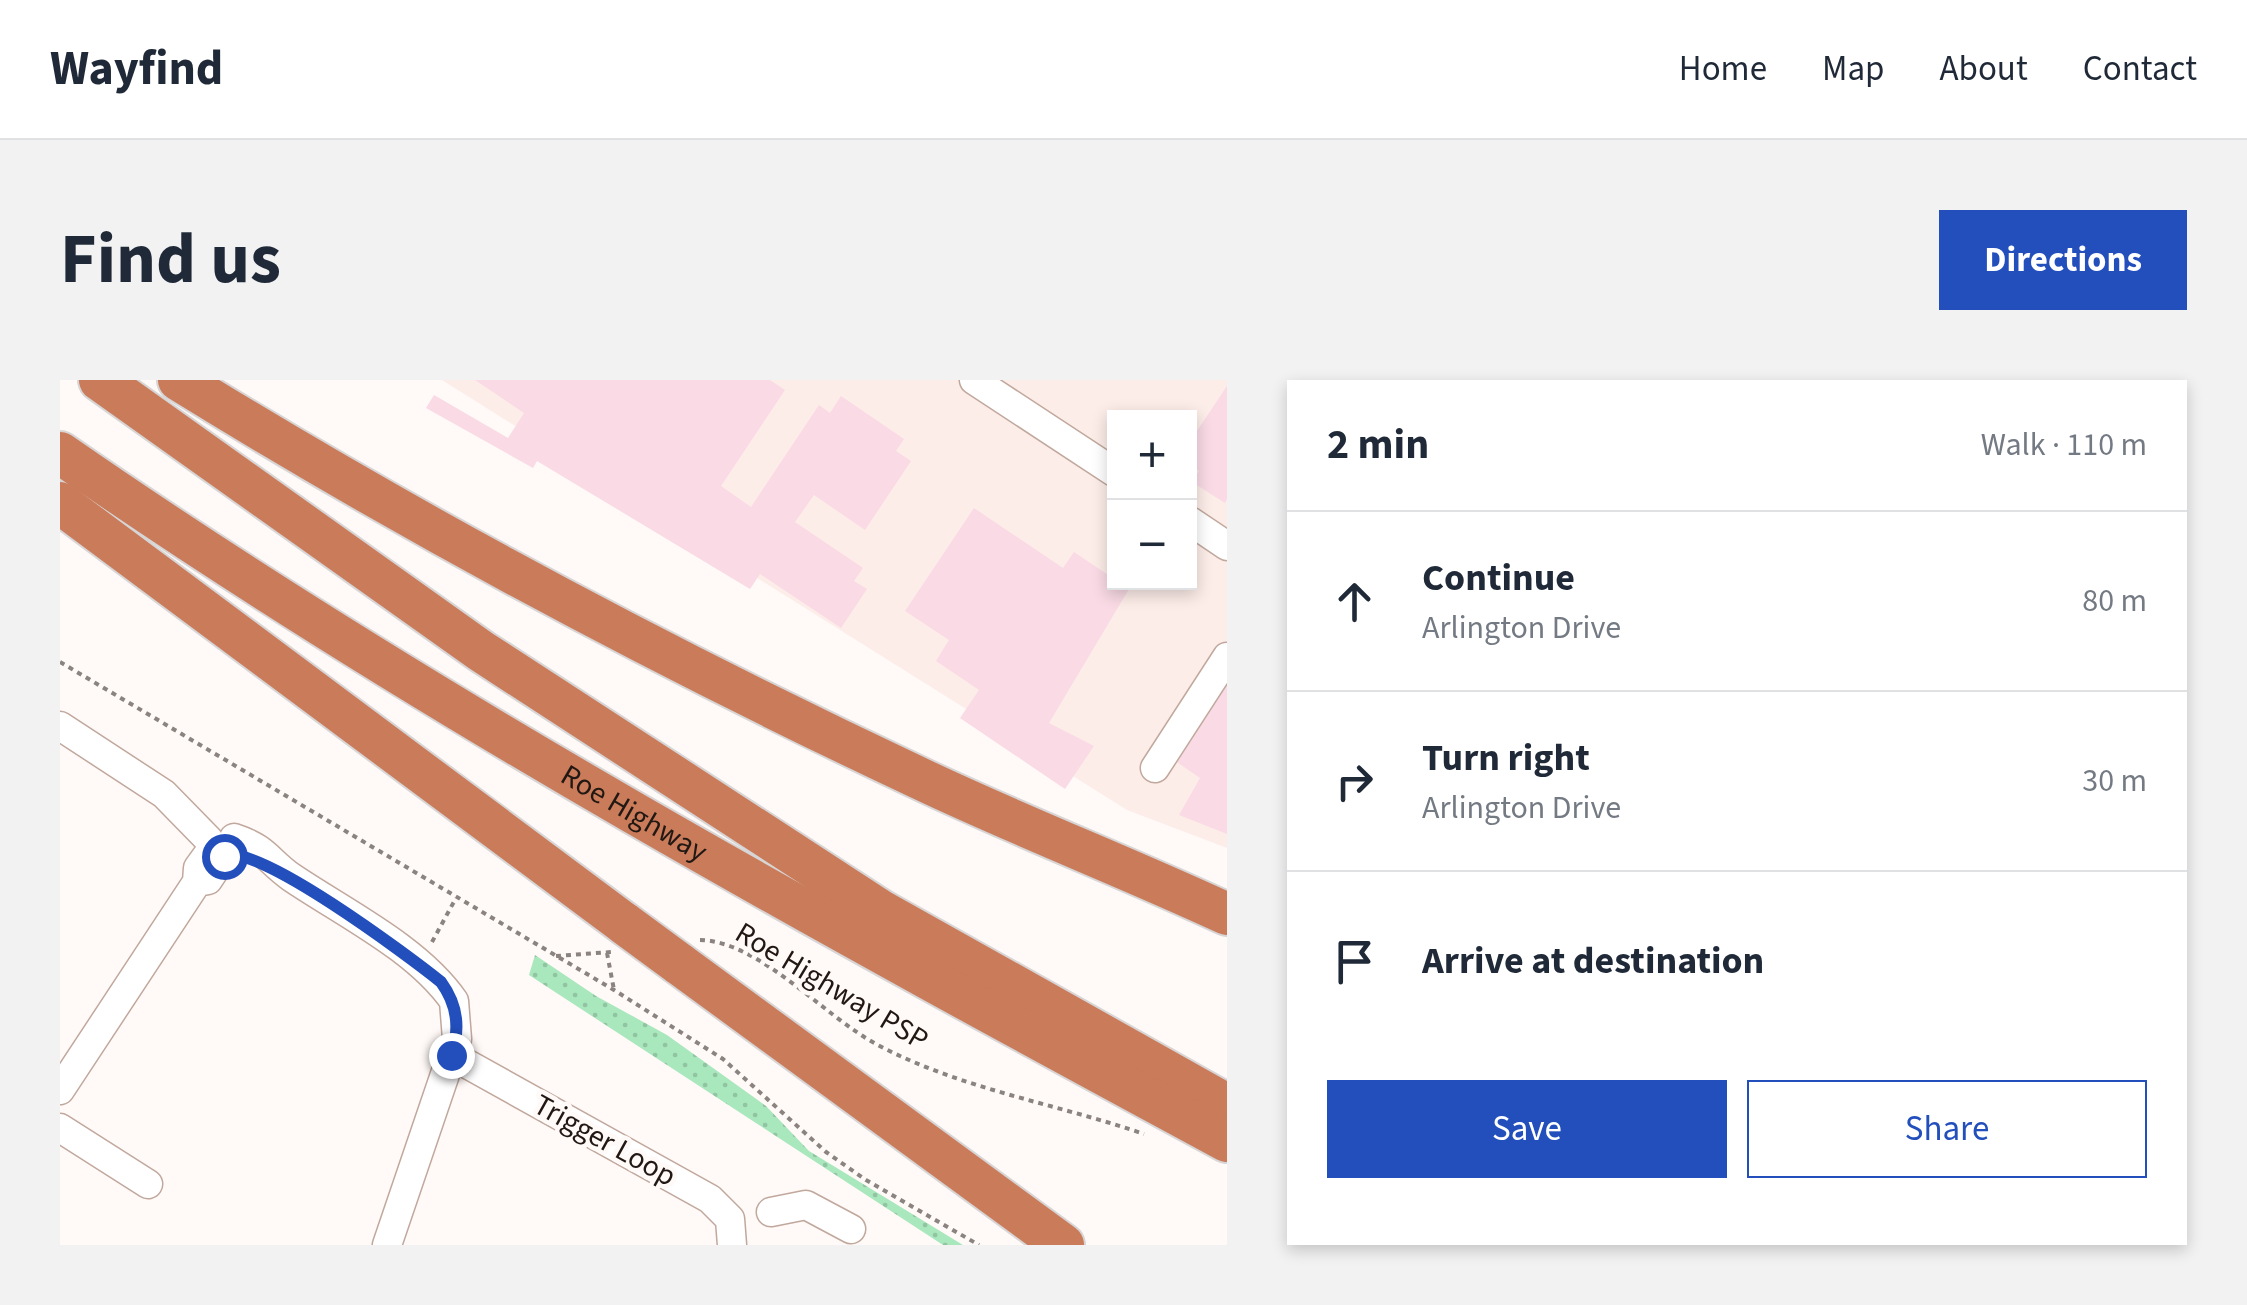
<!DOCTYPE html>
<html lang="en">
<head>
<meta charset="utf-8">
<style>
	body { margin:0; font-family:"Source Sans 3",sans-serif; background:#f2f2f3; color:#1f2937 }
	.controls { position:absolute; right:30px; top:30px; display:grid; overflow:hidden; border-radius:0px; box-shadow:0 5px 15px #0003 }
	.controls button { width:90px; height:90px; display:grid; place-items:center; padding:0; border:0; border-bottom:2px solid #e0e1e3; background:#fff; color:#1f2937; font:50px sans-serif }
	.stop { position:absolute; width:30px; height:30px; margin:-22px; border:8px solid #234fbd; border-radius:50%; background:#fff }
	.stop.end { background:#234fbd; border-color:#fff; box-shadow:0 2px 10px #0008 }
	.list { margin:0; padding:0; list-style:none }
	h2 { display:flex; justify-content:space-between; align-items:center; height:130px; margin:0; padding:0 40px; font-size:42px }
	h2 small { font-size:32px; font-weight:400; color:#747a83 }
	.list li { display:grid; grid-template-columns:65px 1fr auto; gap:30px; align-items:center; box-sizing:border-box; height:180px; padding:0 40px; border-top:2px solid #e0e1e3 }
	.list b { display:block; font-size:38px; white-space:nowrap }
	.list p { margin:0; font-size:32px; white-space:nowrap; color:#747a83 }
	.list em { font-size:32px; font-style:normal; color:#747a83 }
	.actions { display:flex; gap:20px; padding:30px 40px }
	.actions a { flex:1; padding:22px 0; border:2px solid #234fbd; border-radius:0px; text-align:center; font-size:35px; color:#234fbd }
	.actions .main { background:#234fbd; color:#fff }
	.icon { flex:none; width:55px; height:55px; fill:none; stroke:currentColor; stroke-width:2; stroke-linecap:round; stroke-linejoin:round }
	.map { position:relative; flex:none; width:1167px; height:865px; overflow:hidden; border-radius:0px }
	header { display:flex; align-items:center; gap:60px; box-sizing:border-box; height:140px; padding:0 50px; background:#fff; border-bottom:2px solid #e0e1e3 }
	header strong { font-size:48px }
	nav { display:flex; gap:55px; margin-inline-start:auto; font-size:35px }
	.intro { display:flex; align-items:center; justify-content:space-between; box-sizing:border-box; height:240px; padding:0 60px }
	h1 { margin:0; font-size:70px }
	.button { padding:25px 45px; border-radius:0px; background:#234fbd; color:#fff; font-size:35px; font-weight:700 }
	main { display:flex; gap:60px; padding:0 60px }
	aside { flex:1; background:#fff; border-radius:0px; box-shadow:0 5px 15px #0003 }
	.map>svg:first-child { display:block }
	.industrial { fill:#fdede9; fill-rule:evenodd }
	.grass { fill:url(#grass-dots) }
	.building { fill:#f9dae5 }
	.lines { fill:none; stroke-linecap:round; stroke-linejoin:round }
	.minor-casing { stroke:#c1a89d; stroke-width:31 }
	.highway-casing { stroke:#d7d5d5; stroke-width:46 }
	.path { stroke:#8a837f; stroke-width:4; stroke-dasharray:5 5; stroke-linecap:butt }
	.minor { stroke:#fff; stroke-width:28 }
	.highway { stroke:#ca7b5a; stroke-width:42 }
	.highway-bridge-casing { stroke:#d7d5d5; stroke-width:46; stroke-linecap:butt }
	.highway-bridge { stroke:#ca7b5a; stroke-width:42 }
	.route { stroke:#234fbd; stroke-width:12 }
	.labels { text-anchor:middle; stroke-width:9; stroke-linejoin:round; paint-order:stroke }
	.street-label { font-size:30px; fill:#211813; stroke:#fff9f7 }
</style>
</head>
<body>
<header>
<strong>Wayfind</strong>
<nav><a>Home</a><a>Map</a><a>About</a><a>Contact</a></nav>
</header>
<div class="intro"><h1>Find us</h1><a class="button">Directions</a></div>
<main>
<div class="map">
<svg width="1167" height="865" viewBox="0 0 1167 865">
	<defs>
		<pattern id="grass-dots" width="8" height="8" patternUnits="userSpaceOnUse" patternTransform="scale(2.5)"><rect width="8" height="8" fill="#a9e7bd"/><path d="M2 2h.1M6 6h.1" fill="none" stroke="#91c5a2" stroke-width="1.8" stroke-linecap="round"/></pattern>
	</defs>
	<rect width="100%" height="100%" fill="#fff9f7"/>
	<path class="industrial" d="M 382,0 L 1167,0 L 1167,468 L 1067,430 ZM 1054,38 L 1130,38 L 1130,202 L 1054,202 Z"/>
	<path class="grass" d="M 475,575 L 536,616 L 607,655 L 706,726 L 749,771 L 903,865 L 883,865 L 469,595 Z"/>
	<path class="building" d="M 415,0 L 710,0 L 725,10 L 661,106 L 691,127 L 759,25 L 770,33 L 781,16 L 844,59 L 836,71 L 851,81 L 805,150 L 754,115 L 735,142 L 803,188 L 794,201 L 807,209 L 781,248 L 700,194 L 690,209 L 477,81 L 473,88 L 366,28 L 374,15 L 448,58 L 464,33 Z
		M 1167,6 L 1167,119 L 1165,123 L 1132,102 L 1139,91 L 1130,85 L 1130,50 L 1135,54 Z
		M 914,128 L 1003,188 L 1014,172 L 1069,209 L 989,343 L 1034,366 L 1005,409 L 900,338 L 919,310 L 876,281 L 889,260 L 845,231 Z
		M 1167,299 L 1167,454 L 1119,435 L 1140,398 L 1111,378 Z"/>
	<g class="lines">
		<defs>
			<path id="minor" d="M 914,0 L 1054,92
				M 1130,141 L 1167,166
				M 0,346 L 104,414 L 149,460
				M 1095,388 L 1167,277
				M 174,458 C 207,469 207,480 231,497 C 284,533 357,568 394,621 L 397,659 L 327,865
				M 151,470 L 138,488 L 137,502 L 148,500 L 164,476
				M 391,675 L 650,819 L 670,839 L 672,865
				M 0,710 L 137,502
				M 0,748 L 88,804
				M 711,832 L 746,825 L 791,849"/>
			<g id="highway">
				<path d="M 40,0 L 421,271 L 821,531 L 1167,725"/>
				<path d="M 119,0 C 357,147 608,280 861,399 C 962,447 1066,487 1167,534"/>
				<path id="s1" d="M 0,73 C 371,330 771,547 1167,761"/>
				<path d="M 0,123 L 565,544"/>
				<path d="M 618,583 L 1003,865"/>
			</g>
		</defs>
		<use href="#minor" class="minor-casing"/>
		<use href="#highway" class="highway-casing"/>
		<path class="path" d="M 0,282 L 554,610 L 663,679 L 766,772 L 806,800 L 919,865
			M 640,560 C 699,561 764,636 816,664 C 900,709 994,723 1084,754
			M 372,562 L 396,518
			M 547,573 L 554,610
			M 496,576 L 551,572"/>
		<use href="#minor" class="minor"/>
		<use href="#highway" class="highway"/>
		<defs>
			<path id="highway-bridge" d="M 565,544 L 618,583"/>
		</defs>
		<use href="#highway-bridge" class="highway-bridge-casing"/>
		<use href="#highway-bridge" class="highway-bridge"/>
	</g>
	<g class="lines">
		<path class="route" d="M 164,476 C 195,461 350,577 381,602 C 397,624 401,648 391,675"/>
	</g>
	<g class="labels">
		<g class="street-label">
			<text dy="10" stroke="none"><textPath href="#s1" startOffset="678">Roe Highway</textPath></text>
			<text transform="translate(772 606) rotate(31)" y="10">Roe Highway PSP</text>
			<text transform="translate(545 760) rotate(29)" y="10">Trigger Loop</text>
		</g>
	</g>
</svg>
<div class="controls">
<button>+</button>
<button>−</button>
</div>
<div class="stop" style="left:164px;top:476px"></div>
<div class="stop end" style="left:391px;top:675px"></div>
</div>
<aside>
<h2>2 min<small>Walk · 110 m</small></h2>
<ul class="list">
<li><svg class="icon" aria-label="ahead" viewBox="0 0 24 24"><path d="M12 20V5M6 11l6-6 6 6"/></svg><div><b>Continue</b><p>Arlington Drive</p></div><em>80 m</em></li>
<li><svg class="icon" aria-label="right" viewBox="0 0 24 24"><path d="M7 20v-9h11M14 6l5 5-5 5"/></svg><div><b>Turn right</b><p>Arlington Drive</p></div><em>30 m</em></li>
<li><svg class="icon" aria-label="arrive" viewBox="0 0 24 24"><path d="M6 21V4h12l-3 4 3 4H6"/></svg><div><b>Arrive at destination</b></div></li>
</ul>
<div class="actions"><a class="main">Save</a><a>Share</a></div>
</aside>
</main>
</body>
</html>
